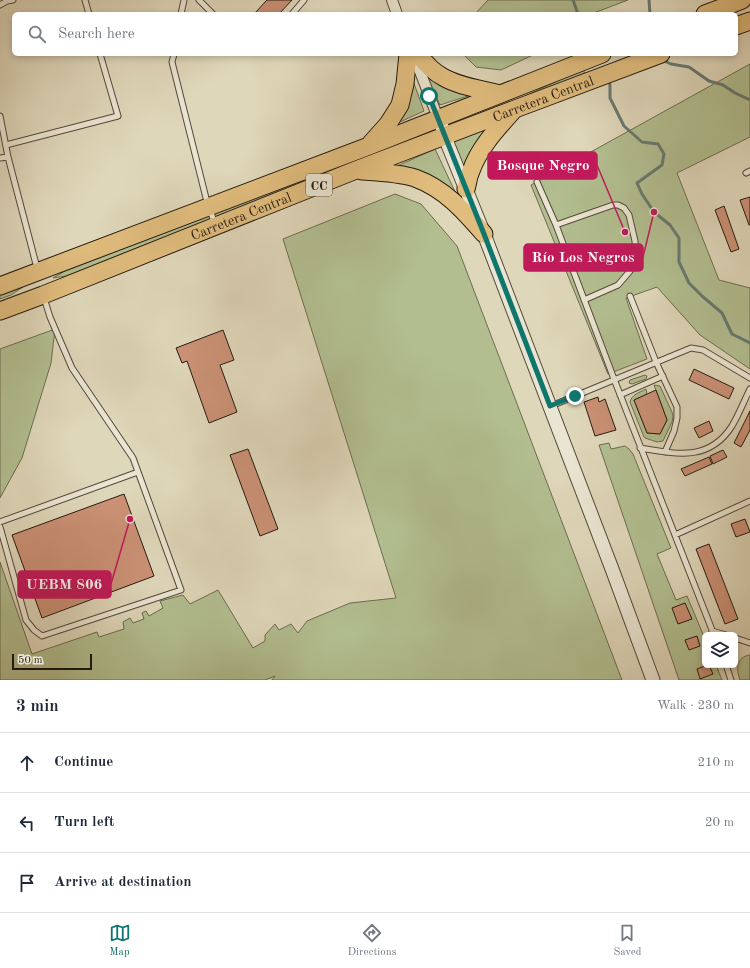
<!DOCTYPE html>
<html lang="en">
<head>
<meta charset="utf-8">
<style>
	body { margin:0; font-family:"Old Standard TT",serif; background:#f6f6f7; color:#1f2937 }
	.controls { position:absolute; right:12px; bottom:12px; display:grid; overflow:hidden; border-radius:6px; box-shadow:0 2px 6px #0003 }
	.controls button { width:36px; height:36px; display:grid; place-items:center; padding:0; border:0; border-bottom:1px solid #e0e1e3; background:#fff; color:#1f2937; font:20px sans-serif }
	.scale { position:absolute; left:12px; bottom:10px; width:80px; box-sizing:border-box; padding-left:4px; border:2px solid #251a10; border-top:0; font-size:11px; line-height:14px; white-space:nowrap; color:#251a10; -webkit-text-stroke:3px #eae5d2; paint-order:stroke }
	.stop { position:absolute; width:12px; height:12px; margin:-9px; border:3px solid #0f766e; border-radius:50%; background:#fff }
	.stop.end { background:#0f766e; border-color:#fff; box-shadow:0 1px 4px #0008 }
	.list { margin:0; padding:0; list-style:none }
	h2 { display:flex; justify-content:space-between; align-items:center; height:52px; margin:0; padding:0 16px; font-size:17px }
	h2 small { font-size:13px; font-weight:400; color:#747a83 }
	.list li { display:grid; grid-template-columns:26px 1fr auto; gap:12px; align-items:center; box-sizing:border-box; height:60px; padding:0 16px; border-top:1px solid #e0e1e3 }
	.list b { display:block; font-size:15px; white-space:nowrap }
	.list em { font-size:13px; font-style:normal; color:#747a83 }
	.icon { flex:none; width:22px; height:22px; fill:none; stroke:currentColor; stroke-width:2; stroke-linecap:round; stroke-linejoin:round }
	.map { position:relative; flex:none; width:750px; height:680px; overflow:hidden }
	.search { position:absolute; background:#fff; box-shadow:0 2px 6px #0003; left:12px; right:12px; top:12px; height:44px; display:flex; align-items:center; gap:10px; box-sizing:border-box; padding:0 14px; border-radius:6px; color:#747a83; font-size:15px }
	.sheet { height:232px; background:#fff }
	nav { display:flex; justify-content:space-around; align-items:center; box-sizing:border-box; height:56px; border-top:1px solid #e0e1e3; background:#fff; font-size:11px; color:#747a83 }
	nav a { display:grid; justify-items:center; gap:2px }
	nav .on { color:#0f766e }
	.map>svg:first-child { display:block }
	.green { fill:#b2be90; stroke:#6c6c50 }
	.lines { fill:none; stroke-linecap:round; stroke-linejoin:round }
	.stream { stroke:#677971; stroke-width:3 }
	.building { fill:#cb9176; stroke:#251a10 }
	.service-casing { stroke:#54493a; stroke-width:7 }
	.minor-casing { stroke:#54493a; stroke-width:12 }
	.tertiary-casing { stroke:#54493a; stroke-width:15 }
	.trunk-casing { stroke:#251a10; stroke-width:19 }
	.service { stroke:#eae5d2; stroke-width:5 }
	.minor { stroke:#eae5d2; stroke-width:10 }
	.tertiary { stroke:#eae5d2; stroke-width:13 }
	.trunk { stroke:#e0bc7d; stroke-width:17 }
	.route { stroke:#0f766e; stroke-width:5 }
	.labels { text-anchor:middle; stroke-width:3; stroke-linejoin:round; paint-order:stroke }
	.shield { fill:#eae5d2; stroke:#60574a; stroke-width:1 }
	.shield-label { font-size:13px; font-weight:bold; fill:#251a10 }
	.street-label { font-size:14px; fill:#251a10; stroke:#eae5d2 }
	.leader { fill:none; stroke:#c2185b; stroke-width:1.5 }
	.callout-dot { fill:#c2185b; stroke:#eae5d2; stroke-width:1.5 }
	.callout { fill:#c2185b; stroke:#c2185b; stroke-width:1.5 }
	.callout-label { font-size:15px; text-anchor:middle; font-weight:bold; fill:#fff }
</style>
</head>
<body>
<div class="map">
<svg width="750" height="680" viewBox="0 0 750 680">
	<rect width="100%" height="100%" fill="#dfd7ba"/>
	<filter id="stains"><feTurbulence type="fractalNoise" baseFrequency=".005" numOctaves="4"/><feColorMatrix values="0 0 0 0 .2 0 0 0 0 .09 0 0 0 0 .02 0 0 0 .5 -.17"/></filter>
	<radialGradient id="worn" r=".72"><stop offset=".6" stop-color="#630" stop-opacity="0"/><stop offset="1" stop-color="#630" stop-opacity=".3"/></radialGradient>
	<path class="green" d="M 488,0 L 628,0 L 591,14 L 475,14 Z
		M 463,54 L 535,54 L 501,70 L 476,67 Z
		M 750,64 L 750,137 L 677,173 L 719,280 L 750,288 L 750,369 L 700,335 L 657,287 L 626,298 L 647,359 L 608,374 L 531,185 Z
		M 422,66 L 474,94 L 440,105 Z
		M 583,69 L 585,74 L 508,104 Z
		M 412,78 L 424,111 L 391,126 Z
		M 491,124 L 464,171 L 453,141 Z
		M 414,138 L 406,144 L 66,276 L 53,278 L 65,271 L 404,139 Z
		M 435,149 L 458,198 L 393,168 Z
		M 395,194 L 421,204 L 457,246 L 622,680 L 272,680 L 275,676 L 265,680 L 0,680 L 0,562 L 32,654 L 97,632 L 99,637 L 124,629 L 123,622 L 130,618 L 133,623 L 144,619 L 142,613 L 146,611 L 149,616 L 163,608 L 160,601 L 183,595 L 190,604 L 218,590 L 253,648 L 265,641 L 265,635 L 275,624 L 279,630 L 291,624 L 298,633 L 307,621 L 350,603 L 396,598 L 283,239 Z
		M 23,287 L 11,295 L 0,299 L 0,295 Z
		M 55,329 L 51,363 L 22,458 L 0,498 L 0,349 Z
		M 645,375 L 647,376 L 646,379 L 632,384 L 629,383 L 630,380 Z
		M 654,385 L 660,386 L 672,412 L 673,416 L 672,422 L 663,441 L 657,442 L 645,438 L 644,437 L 630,402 C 632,394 639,393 646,389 L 647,394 L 634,400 L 647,433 L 660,434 L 667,420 Z
		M 609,443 L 611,449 L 625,446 L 629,449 L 633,454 L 671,548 L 657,554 L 676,600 L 687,596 L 705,639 L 705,665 L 716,665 L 722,680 L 679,680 L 599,445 Z
		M 750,655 L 750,680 L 740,680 C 736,669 736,657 750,655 Z"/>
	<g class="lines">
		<path class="stream" d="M 573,0 L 578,14
			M 649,0 L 650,14
			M 662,60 L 671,64 L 689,67 L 709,81 L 723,85 L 735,93 L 750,100
			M 608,79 L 610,85 L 610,98 L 624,126 L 642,142 L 658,144 L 664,154 L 662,165 L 637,183 L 642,194 L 654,212 L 670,225 L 679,238 L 679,262 L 689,283 L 702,296 L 722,313 L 732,334 L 750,343"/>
	</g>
	<path class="building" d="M 267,0 L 292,0 L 279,14 L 254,14 Z
		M 750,197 L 750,225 L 749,225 L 740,200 Z
		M 724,206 L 739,249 L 731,252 L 715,210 Z
		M 223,330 L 234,360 L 220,365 L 237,412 L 209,423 L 187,361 L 182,363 L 176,348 Z
		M 694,369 L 734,388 L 729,399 L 689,380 Z
		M 656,390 L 667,420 L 660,434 L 647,433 L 634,400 Z
		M 598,397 L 599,402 L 605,399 L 616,430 L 595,436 L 584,402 Z
		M 750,411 L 750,430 L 741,447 L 734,443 Z
		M 709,421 L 713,431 L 699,438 L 694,428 Z
		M 248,449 L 278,529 L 260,536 L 230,455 Z
		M 723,450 L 727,457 L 713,464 L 710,456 Z
		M 709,457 L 712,464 L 685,476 L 681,469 Z
		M 124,494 L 154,576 L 42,618 L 12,535 Z
		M 745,519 L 750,532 L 736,537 L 731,524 Z
		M 709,544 L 738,619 L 725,624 L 696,549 Z
		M 685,603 L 692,619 L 678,624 L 672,608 Z
		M 697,636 L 700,646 L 689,650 L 685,640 Z
		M 708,665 L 709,665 L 713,674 L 700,679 L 697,669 Z"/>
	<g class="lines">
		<defs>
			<path id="service" d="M 85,0 L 89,14
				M 199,0 L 213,14
				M 0,5 L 7,1 L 13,0
				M 181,14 L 184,0
				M 292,14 L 304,0
				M 174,54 L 172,62 L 208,206 L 215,223
				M 0,116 L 8,157 L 37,268
				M 6,145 L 118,116 L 100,54
				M 0,158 L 8,157
				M 746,173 L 750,171
				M 537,182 L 556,225 L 614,379 L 714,635
				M 556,225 L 613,205 L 618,205 L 624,208 L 629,215 L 635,241 L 636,258 L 630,271 L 618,285 L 584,300
				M 630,296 L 656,362 L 677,407 L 677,418 L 674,431 L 665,452
				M 620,395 L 663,376
				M 551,406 L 691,348 L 703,350 L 750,378
				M 640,448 C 676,454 709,462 732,426 C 739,414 744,401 750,389
				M 0,522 L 138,472
				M 0,527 L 26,620 L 34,630 L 42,636 L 181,590 L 133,458 L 72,368 L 50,317 L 44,298
				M 675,535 L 750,501
				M 712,631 L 726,635
				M 735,638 L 750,643
				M 726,665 L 731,680"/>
			<path id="minor" d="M 392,0 L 397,14
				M 414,56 L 438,118"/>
			<path id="tertiary" d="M 438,118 L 446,136 L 448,145 L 484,234 L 612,569 L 653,680"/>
			<g id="trunk">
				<path d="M 705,14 L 742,0"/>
				<path d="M 736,26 L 750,21"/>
				<path d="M 418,54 C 425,63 433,72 443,77 C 460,87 482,89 500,94"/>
				<path d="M 371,143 L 388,124 L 400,105 L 405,84 L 408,54"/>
				<path d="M 362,171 C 378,172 400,173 415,178 C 445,189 464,211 484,234"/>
				<path d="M 466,189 C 468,183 468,177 471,171 C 479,148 496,130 512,112"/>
				<path d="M 0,286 L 369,146 L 602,54"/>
				<path id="s1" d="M 0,311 L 43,295 L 356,170 L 515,109 L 661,54"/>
			</g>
		</defs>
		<use href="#service" class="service-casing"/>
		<use href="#minor" class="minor-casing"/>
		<use href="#tertiary" class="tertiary-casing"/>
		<use href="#trunk" class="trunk-casing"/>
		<use href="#service" class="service"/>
		<use href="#minor" class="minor"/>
		<use href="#tertiary" class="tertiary"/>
		<use href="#trunk" class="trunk"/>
	</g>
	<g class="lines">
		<path class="route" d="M 429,96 L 484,234 L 550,406 L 575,396"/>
	</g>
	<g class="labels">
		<rect class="shield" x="306" y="174" width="26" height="22" rx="3"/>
		<g class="shield-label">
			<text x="319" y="190">CC</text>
		</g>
		<g class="street-label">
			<text dy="5" stroke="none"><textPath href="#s1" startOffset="583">Carretera Central</textPath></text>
			<text dy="5" stroke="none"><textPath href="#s1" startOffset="259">Carretera Central</textPath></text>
		</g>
	</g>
	<path class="leader" d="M625 232L597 165M654 212L643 257M130 519L111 584"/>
	<g class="callout-dot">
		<circle cx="625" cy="232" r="4"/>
		<circle cx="654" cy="212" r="4"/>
		<circle cx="130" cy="519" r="4"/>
	</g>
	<g class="callout">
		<rect x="488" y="152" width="109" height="27" rx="4"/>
		<rect x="524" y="244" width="119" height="27" rx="4"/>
		<rect x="18" y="571" width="93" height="27" rx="4"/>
	</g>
	<g class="callout-label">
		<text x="543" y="170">Bosque Negro</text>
		<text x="583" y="262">Río Los Negros</text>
		<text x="64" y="589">UEBM 806</text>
	</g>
	<rect width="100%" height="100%" filter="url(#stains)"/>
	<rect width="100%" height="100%" fill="url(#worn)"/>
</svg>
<div class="controls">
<button><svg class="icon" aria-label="layers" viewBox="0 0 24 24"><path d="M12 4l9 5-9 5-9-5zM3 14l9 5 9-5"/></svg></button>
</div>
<div class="scale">50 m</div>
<div class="stop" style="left:429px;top:96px"></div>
<div class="stop end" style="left:575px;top:396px"></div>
<div class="search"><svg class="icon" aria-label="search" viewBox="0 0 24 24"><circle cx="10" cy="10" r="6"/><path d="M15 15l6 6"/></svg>Search here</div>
</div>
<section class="sheet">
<h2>3 min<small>Walk · 230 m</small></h2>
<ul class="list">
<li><svg class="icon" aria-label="ahead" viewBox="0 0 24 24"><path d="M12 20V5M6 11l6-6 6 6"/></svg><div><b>Continue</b></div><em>210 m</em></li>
<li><svg class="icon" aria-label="left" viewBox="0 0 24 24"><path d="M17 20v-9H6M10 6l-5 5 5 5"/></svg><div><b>Turn left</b></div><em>20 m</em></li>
<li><svg class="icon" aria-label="arrive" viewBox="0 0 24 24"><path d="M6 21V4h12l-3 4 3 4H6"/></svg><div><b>Arrive at destination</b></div></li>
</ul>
</section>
<nav>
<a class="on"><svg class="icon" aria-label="map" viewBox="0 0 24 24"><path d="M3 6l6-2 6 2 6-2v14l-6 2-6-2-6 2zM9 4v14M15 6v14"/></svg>Map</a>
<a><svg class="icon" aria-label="directions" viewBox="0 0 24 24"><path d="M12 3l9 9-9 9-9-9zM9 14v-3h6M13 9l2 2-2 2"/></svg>Directions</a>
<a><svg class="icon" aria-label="saved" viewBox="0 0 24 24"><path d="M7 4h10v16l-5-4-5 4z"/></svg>Saved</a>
</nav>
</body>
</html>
